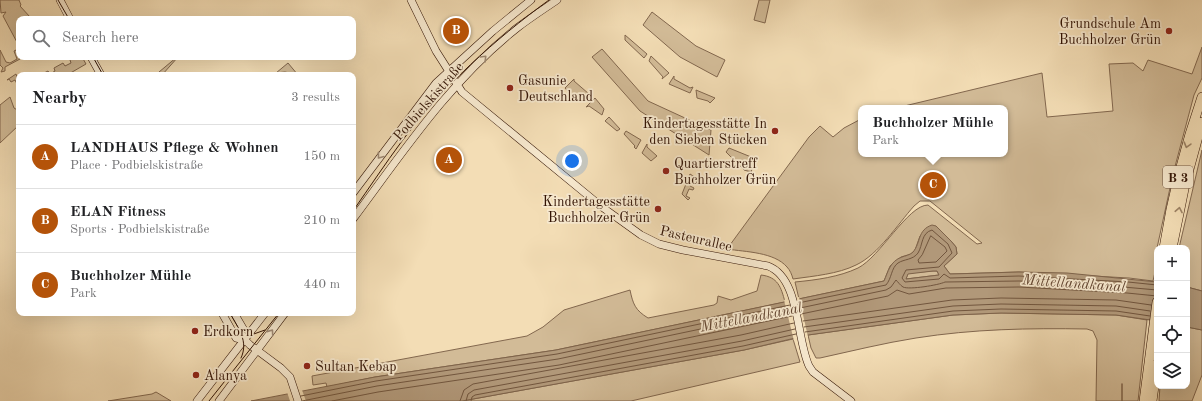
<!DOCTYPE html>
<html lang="en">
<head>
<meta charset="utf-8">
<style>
	body { margin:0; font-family:"Old Standard TT",serif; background:#f2f2f2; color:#202124 }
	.controls { position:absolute; right:12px; bottom:12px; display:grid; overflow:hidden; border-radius:8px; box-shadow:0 4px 16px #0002 }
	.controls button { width:36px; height:36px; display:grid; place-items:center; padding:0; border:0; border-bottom:1px solid #e0e0e0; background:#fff; color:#202124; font:20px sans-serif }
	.you { position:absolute; left:572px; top:161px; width:14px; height:14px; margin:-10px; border:3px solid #fff; border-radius:50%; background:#1a73e8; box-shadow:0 0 0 6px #1a73e833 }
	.badge { display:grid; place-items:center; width:26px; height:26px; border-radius:50%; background:#b45309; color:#fff; font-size:13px; font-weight:700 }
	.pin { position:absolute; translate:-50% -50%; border:2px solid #fff; box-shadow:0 1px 4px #0006 }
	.popup { position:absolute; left:858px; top:105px; width:150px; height:52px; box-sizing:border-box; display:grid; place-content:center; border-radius:8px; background:#fff; filter:drop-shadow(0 1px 3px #0005); font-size:13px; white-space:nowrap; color:#757577 }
	.popup b { font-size:15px; color:#202124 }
	.popup::after { content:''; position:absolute; left:50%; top:100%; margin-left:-8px; border:8px solid transparent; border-top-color:#fff }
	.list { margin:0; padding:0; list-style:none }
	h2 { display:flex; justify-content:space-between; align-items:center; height:52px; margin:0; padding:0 16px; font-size:17px }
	h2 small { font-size:13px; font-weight:400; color:#757577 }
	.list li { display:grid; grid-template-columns:26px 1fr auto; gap:12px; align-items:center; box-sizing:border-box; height:64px; padding:0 16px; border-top:1px solid #e0e0e0 }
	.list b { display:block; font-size:15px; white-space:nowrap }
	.list p { margin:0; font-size:13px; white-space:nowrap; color:#757577 }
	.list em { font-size:13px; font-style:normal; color:#757577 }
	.icon { flex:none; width:22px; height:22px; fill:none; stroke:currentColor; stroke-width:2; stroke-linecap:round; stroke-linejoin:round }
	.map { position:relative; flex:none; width:1202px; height:401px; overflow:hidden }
	.search { position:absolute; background:#fff; box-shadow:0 4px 16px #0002; left:16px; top:16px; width:340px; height:44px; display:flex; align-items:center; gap:10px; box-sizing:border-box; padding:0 14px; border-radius:8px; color:#757577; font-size:15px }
	.panel { position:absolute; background:#fff; box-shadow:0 4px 16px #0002; left:16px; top:72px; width:340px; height:244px; border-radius:8px }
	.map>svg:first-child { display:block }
	.green { fill:#d2bb97; stroke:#82674e }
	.water { fill:#b19879; stroke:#7e634a; fill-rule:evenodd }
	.pier { fill:#f3ddb5 }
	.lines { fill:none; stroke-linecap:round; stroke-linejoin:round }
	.shore { stroke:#72563e; stroke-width:1 }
	.stream { stroke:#7e634a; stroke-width:1.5 }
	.secondary-casing { stroke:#321304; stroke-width:8 }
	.highway-casing { stroke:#321304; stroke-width:10 }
	.secondary { stroke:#f7e9cf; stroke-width:7 }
	.highway { stroke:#f3ddb5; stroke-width:9 }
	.tram { stroke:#321304; stroke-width:1 }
	.oneway { stroke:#9e8974 }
	.oneway2 { stroke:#9c8265 }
	.poi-dot { fill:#8f2418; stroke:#f7e9cf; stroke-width:1.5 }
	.labels { text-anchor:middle; stroke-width:3.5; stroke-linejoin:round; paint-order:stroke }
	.shield { fill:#f7e9cf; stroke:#6d5341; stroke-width:1 }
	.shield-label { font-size:13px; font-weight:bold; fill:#321304 }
	.poi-label { font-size:14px; fill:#321304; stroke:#f7e9cf; text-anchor:start }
	.street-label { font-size:14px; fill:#321304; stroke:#f7e9cf }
	.water-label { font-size:15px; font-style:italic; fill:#654833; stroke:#f7e9cf }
</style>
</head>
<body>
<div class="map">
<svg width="1202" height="401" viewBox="0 0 1202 401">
	<rect width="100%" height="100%" fill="#f3ddb5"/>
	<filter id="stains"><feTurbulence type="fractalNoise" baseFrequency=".005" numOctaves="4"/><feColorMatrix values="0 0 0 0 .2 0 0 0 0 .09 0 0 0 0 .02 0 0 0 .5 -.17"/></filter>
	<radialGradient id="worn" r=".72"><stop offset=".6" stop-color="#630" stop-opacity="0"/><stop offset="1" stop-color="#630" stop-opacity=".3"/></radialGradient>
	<path class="green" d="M 0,0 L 19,0 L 21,5 L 20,6 L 30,17 L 30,19 L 19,19 L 19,46 L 3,16 L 6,12 L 1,13 Z
		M 759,0 L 770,0 L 765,23 L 754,20 Z
		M 652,12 L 696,46 L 725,60 L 717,77 L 680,57 L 643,25 Z
		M 625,35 L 647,54 L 644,58 L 625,40 Z
		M 1202,47 L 1202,78 L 1194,95 L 1173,174 L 1157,248 L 1157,263 L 1153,281 L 1129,278 L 1019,272 L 950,274 L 944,266 L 957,254 L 956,247 L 951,241 L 936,226 L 920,236 L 915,250 L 911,254 L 901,257 L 890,266 L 884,281 L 799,299 L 795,282 C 816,280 839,277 858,268 C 880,257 908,205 928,205 L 977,244 L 982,243 L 930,201 L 920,201 L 914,206 C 898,224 878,255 856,265 C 838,274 814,276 793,279 C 792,275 790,270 787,267 C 774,252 746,252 727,249 L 809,137 L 820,126 L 833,137 L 844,128 L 861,119 L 861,154 L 1005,154 L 1005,108 L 896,108 L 1042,73 L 1047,117 L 1113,111 L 1109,64 L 1133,63 L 1143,71 L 1148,60 L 1192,74 Z
		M 602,49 L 648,101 L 711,130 L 709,155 L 640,111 L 592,57 Z
		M 0,50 L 6,62 L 10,63 L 17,59 L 14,51 L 16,50 L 20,59 L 5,67 L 5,71 L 1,72 L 3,68 L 0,65 Z
		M 651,56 L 669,73 L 662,79 L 663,77 L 649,61 Z
		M 74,57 L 82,57 L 86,64 L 67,75 L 40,75 L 48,71 L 50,74 L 55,71 L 54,68 L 63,63 L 65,66 L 71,63 L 70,60 Z
		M 177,57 L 178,57 L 162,75 L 159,72 Z
		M 288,63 L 298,75 L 285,72 L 276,73 Z
		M 16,74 L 19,83 L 17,84 L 15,80 L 11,82 L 9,79 L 7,80 Z
		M 674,76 L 674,79 L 690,88 L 693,87 L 690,93 L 669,84 Z
		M 574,79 L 574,81 L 589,94 L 581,101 L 571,95 L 565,88 Z
		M 696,90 L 715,98 L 710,103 L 708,101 L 697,98 Z
		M 10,97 L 14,108 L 19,111 L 19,125 L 0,143 L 0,105 Z
		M 595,98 L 604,109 L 602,115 L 589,106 L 586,107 Z
		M 609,117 L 620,129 L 617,131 L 605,121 Z
		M 626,131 L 641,140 L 636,149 L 634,147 L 635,146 L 624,134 Z
		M 647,144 L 647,147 L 657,156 L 651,161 L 642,153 Z
		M 729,148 L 756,159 L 751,172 L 744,170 L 726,152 Z
		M 1202,150 L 1202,291 L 1187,287 L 1187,248 L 1179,248 Z
		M 690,174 L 698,179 L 697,181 L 693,179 L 690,186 L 694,188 L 693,190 L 689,189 L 686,196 L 690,198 L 688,200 L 682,194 Z
		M 933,271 L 937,271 L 939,275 L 906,279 L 908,273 Z
		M 761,275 C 778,277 781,287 785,302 L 556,350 L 375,377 L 327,387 L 326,383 L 313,385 L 312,376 L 527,336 L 543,327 L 564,310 L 630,290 C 633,304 635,310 648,318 L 714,305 L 717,303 L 718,296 L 731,300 L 757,291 Z
		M 1001,313 L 1116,315 L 1147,320 L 1138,401 L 1096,401 L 1097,340 L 1093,331 L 1087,329 C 1029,328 973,329 916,338 C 884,343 852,351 820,358 L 816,358 L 811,348 L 808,335 L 953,315 Z
		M 1187,327 L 1202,330 L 1202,375 L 1192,401 L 1159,401 L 1160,386 L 1187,386 Z
		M 793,339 L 800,362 L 631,401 L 462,401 L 744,350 Z
		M 156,392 L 171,401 L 108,401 L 152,394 Z"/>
	<path class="water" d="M 932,225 L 936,226 L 951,241 L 956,247 L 957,254 L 944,266 L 950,274 L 1019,272 L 1067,273 L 1157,282 L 1157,321 L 1116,315 L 1001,313 L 953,315 L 808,335 L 744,350 L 462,401 L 251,401 L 375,377 L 556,350 L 884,281 C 888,272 890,261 902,257 C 905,256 910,255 913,252 C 921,243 917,230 932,225 ZM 933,271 L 937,271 L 939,275 L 906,279 L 908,274 Z
		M 1187,287 L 1202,291 L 1202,330 L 1187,327 Z"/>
	<path class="pier" d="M 799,297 L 808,337 L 794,341 L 784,300 Z
		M 302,390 L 306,401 L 290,401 L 287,392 Z"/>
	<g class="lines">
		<path class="shore" d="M 931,236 L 945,247 L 947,251 L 936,262 L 919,263 L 918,260 L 922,255 Z
			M 798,303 L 886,285 C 892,278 891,268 898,263 C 904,259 913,260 918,253 C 923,245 921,233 932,230 L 948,244 L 952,253 L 939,267 L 906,270 L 902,278 L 905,282 L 939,279 L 944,274 L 950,278 L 1019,276 L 1128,282 L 1157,285
			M 800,308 L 886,290 L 891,287 L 896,280 C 898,282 900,285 903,287 C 909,290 939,285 945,282 L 1019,281 L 1067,282 L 1157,290
			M 801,314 L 888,296 L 897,290 L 909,294 L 946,288 L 1019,287 L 1127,293 L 1157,296
			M 803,321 L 952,300 L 1001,298 L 1116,300 L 1151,305
			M 804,327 L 953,306 L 1001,304 L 1116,306 L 1150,311
			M 805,332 L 953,311 L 1001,309 L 1116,311 L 1150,316
			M 301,396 L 376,381 L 557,354 L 790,305
			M 302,401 L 377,386 L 558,359 L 791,310
			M 332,401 L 378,392 L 559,365 L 792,316
			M 460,401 L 464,390 L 473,384 L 741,335 L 794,323
			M 466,401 L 468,394 L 474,390 L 742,341 L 795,329
			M 471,401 L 472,397 L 475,395 L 743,346 L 796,334"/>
		<path class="stream" d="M 1122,384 L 1122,401"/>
		<defs>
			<path id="secondary" d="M 60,0 L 70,19
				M 411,0 L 436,51 L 462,92 L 602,207 L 641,235 L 659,244 L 683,250 L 768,266 C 800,278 796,338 809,366 L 813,372 L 851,401
				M 91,57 L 101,75
				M 353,193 L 436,83 L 493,31 L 531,0
				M 353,219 C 403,152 450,81 517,28 C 530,18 544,9 557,0
				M 222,313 L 236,338 L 245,340
				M 234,313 L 244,330 L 245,340 L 250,345 L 281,368 L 290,377 L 298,401
				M 197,401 L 265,313
				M 219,401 L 285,313"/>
			<path id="highway" d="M 1164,248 C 1172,197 1185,146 1202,97
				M 1172,248 L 1185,184 L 1202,122
				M 1144,401 L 1157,302
				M 1152,401 L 1157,364"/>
		</defs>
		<use href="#secondary" class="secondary-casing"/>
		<use href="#highway" class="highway-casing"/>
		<use href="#secondary" class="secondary"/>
		<use href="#highway" class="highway"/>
		<path class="tram" d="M 58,0 L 69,19
			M 93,57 L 103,75
			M 353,211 C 369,188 385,164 402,141 C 443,86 494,40 549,0
			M 230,313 C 238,328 249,341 241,358
			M 238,330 L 251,335 L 265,330
			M 209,401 L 279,313"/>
	</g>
	<defs><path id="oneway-chevron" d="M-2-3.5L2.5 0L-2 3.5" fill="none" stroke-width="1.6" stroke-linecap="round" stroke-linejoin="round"/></defs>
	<g class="oneway">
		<use href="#oneway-chevron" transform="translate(484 58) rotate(-45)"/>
		<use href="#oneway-chevron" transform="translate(380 156) rotate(127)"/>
		<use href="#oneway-chevron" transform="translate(271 332) rotate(-55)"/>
	</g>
	<g class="oneway2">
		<use href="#oneway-chevron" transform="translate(1187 145) rotate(106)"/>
		<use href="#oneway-chevron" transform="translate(1179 210) rotate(-79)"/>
	</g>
	<g class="poi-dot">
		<circle cx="1169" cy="31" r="4"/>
		<circle cx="510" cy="88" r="4"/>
		<circle cx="775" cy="131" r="4"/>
		<circle cx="666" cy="171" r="4"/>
		<circle cx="658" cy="209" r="4"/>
		<circle cx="195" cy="331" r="4"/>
		<circle cx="307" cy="366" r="4"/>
		<circle cx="196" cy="375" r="4"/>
	</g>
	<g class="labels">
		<rect class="shield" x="1163" y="166" width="30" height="22" rx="3"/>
		<g class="shield-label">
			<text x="1178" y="182">B 3</text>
		</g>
		<g class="poi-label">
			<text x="1161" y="28" text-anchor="end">Grundschule Am<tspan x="1161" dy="16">Buchholzer Grün</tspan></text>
			<text x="518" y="85">Gasunie<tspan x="518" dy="16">Deutschland</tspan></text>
			<text x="767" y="128" text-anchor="end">Kindertagesstätte In<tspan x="767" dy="16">den Sieben Stücken</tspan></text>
			<text x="674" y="168">Quartierstreff<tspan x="674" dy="16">Buchholzer Grün</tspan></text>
			<text x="650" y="206" text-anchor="end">Kindertagesstätte<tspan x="650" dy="16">Buchholzer Grün</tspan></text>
			<text x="203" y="336">Erdkorn</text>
			<text x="315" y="371">Sultan Kebap</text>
			<text x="204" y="380">Alanya</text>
		</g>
		<g class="street-label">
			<text transform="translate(428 101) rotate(-49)" y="5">Podbielskistraße</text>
			<text transform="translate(696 238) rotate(13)" y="5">Pasteurallee</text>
		</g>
		<g class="water-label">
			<text transform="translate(1074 283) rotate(4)" y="5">Mittellandkanal</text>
			<text transform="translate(751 317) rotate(-11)" y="5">Mittellandkanal</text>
		</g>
	</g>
	<rect width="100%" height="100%" filter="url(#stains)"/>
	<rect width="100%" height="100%" fill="url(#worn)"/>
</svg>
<div class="controls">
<button>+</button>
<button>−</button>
<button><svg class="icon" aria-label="locate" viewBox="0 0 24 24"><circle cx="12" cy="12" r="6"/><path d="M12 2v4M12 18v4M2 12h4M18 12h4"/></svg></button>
<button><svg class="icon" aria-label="layers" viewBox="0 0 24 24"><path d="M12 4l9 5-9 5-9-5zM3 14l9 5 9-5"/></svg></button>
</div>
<div class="you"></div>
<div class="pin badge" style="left:449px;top:160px">A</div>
<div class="pin badge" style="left:456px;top:31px">B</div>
<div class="pin badge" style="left:933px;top:185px">C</div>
<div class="popup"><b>Buchholzer Mühle</b>Park</div>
<div class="search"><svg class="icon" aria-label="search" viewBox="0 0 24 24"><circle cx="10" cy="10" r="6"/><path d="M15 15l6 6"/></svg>Search here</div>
<section class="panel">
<h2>Nearby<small>3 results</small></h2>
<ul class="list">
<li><span class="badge">A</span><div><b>LANDHAUS Pflege &amp; Wohnen</b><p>Place · Podbielskistraße</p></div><em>150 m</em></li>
<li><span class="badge">B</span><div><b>ELAN Fitness</b><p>Sports · Podbielskistraße</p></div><em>210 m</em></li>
<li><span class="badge">C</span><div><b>Buchholzer Mühle</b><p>Park</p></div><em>440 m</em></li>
</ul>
</section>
</div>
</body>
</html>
